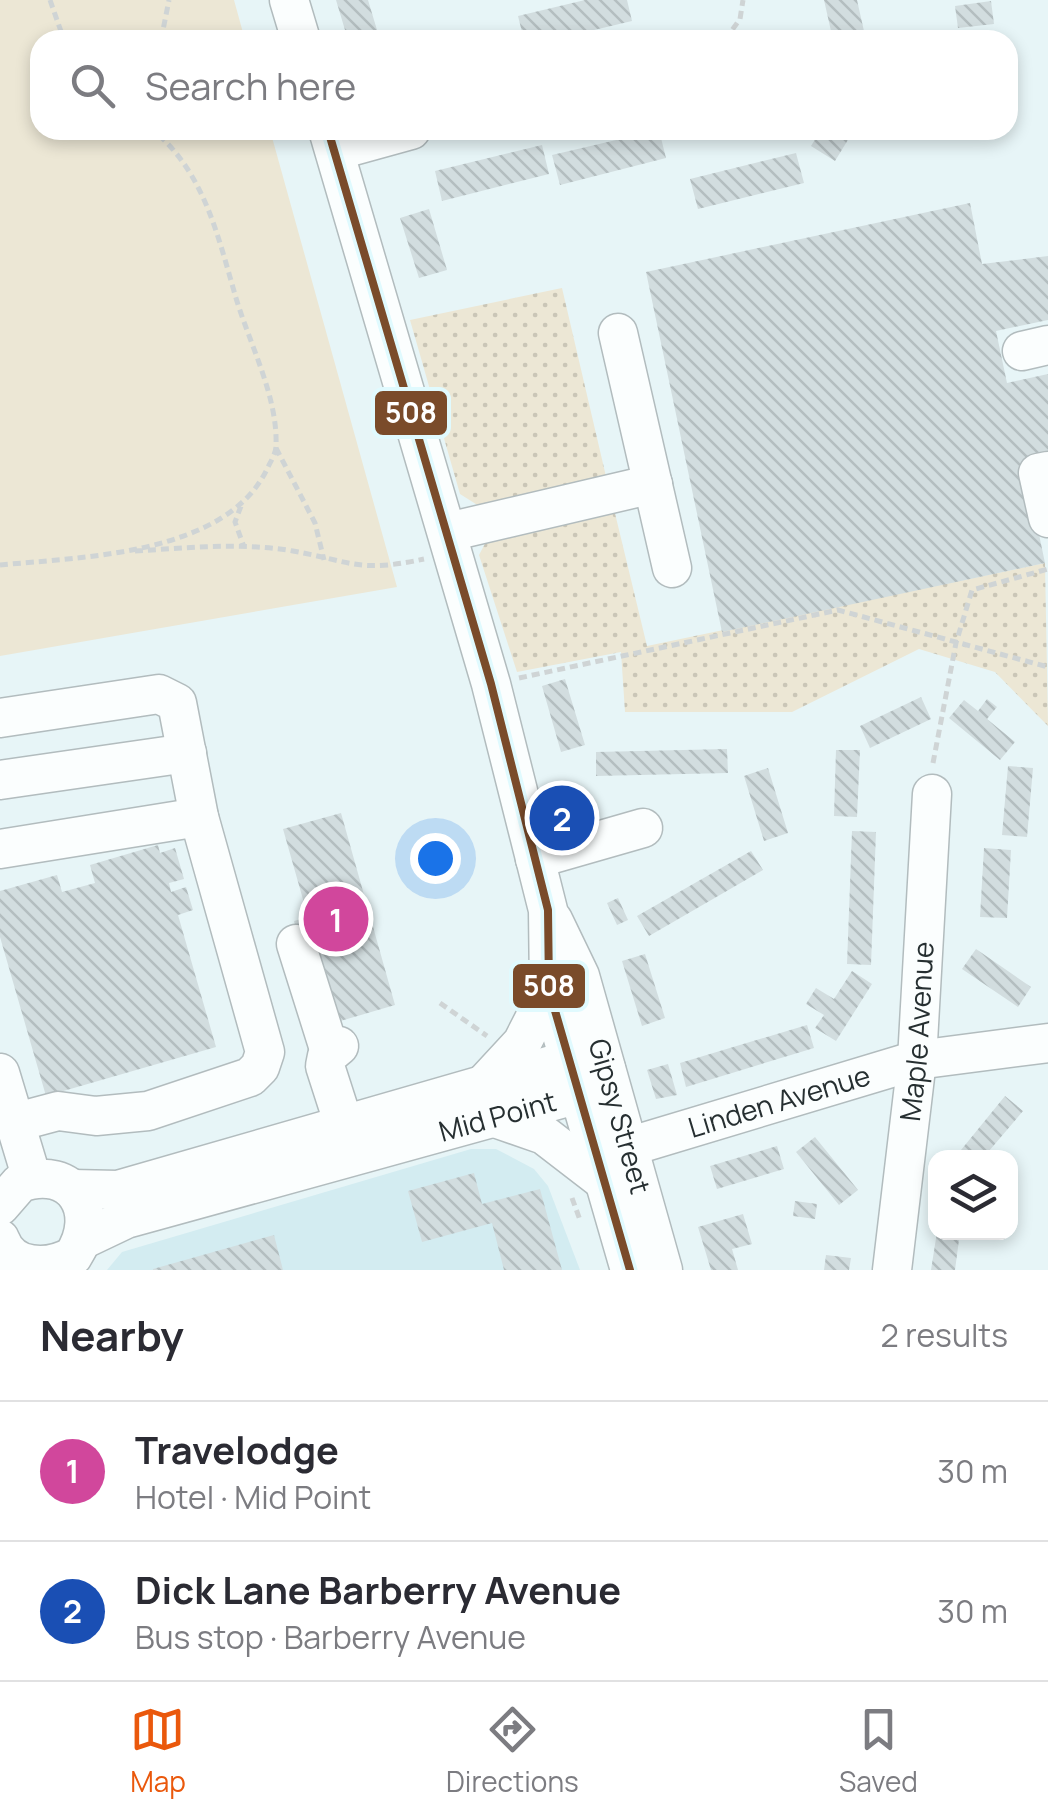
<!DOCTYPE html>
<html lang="en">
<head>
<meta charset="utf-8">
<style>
	body { margin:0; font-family:Manrope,sans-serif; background:#f2f2f3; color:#2b2b33 }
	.controls { position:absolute; right:30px; bottom:30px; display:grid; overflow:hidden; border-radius:20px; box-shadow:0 5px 15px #0003 }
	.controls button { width:90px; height:90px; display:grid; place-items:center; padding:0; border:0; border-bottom:2px solid #e1e1e2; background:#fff; color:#2b2b33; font:50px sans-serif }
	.you { position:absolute; left:435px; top:858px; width:35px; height:35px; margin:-25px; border:8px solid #fff; border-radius:50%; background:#1a73e8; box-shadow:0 0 0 15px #1a73e833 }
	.badge { display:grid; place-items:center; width:65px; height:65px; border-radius:50%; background:#ea580c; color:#fff; font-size:32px; font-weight:700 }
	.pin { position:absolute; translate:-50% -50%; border:5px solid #fff; box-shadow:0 2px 10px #0006 }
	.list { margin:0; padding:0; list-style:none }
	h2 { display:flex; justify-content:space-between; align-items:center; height:130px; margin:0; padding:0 40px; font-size:42px }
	h2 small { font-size:32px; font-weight:400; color:#7c7c81 }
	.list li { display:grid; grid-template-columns:65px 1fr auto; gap:30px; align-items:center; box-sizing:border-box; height:140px; padding:0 40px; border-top:2px solid #e1e1e2 }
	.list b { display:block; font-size:38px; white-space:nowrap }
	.list p { margin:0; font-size:32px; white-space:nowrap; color:#7c7c81 }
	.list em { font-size:32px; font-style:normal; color:#7c7c81 }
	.icon { flex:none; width:55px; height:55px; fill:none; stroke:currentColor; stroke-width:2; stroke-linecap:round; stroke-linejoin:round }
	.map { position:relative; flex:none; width:1048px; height:1270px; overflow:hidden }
	.search { position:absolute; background:#fff; box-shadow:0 5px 15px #0003; left:30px; right:30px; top:30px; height:110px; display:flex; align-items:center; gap:25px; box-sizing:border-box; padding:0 35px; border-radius:30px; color:#7c7c81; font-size:38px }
	.sheet { height:410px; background:#fff }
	nav { display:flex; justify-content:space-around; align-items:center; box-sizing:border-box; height:140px; border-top:2px solid #e1e1e2; background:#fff; font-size:28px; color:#7c7c81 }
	nav a { display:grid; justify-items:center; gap:5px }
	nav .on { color:#ea580c }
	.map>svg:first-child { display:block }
	.built { fill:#d3ecf1 }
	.grass { fill:url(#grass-dots) }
	.green { fill:#ece7d5 }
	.building { fill:url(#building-back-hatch) }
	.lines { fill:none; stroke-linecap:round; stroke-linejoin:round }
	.minor-casing { stroke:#b2bcbe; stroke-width:41 }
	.path { stroke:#cfd4d5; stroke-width:5; stroke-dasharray:8 5; stroke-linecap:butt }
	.minor { stroke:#fbfefe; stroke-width:38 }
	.bus-1-casing { stroke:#e0fafe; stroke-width:15 }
	.bus-1 { stroke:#7a4b2a; stroke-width:8 }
	.labels { text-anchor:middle; stroke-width:8; stroke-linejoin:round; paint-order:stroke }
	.street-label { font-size:28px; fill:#262f31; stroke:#e0fafe }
	.line-badge { stroke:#e0fafe; stroke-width:4 }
	.badge-label { font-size:28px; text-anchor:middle; font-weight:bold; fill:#fff }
</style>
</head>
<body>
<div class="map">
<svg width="1048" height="1270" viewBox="0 0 1048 1270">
	<defs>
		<pattern id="grass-dots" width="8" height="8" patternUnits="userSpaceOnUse" patternTransform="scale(2.5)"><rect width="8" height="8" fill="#ece7d5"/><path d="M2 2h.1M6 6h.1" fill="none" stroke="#cac6b7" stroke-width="1.8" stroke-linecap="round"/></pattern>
		<pattern id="building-back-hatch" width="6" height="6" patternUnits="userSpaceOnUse" patternTransform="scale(2.5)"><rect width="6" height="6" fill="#d2dddf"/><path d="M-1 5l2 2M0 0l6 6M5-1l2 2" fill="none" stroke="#b4bec0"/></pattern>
	</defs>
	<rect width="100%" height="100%" fill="#e7f5f7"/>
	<path class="built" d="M 471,1149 L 496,1149 L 534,1169 L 548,1186 L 580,1270 L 107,1270 L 122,1252 Z"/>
	<path class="grass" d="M 562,288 L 608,485 L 479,506 L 460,494 L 410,320 Z
		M 613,505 L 647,646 L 1045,563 L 1048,726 L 995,672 L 919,649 L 792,712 L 625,712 L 621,652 L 517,672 L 479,555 L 489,536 Z"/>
	<path class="green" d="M 0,0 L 234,0 L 245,40 L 40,40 L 40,130 L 270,130 L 397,587 L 0,656 Z"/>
	<path class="building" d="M 336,0 L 368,0 L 380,40 L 348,40 Z
		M 585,0 L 627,0 L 632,21 L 552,40 L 524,40 L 518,16 Z
		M 824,0 L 857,0 L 866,40 L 833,40 Z
		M 991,1 L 994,24 L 958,28 L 955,6 Z
		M 659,130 L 666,158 L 560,185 L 552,155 Z
		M 821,130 L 854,130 L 835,161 L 811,146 Z
		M 542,145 L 549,174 L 442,201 L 435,171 Z
		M 796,153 L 804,183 L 698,209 L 690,179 Z
		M 970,203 L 982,264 L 1048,256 L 1048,320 L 996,331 L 1007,383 L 1048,374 L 1048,463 L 1025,467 L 1045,563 L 722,632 L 646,272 Z
		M 429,209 L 447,270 L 419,278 L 400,218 Z
		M 565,679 L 585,745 L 561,752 L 542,686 Z
		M 921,697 L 931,719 L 870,748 L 860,726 Z
		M 987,699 L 997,707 L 987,719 L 1015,742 L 1000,760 L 949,718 L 964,700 L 978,711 Z
		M 727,749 L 728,773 L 596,776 L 596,752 Z
		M 836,750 L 860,750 L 857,817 L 834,816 Z
		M 1008,766 L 1033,768 L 1027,837 L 1002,835 Z
		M 768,768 L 788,833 L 764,841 L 744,776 Z
		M 341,813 L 395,1005 L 337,1022 L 313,936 L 300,940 L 294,921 L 308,917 L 283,829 Z
		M 852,831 L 876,832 L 871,965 L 847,964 Z
		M 158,845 L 160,853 L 175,848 L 184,879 L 169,883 L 171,892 L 186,887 L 193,910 L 178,915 L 216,1047 L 46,1096 L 0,937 L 0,891 L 57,875 L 62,892 L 95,883 L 90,865 Z
		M 984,848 L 1011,850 L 1007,918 L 980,917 Z
		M 751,851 L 763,870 L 649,936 L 637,916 Z
		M 618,898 L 628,920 L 617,925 L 607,903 Z
		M 976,949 L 1031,987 L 1018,1007 L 962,969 Z
		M 645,954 L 665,1018 L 642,1026 L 622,961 Z
		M 852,971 L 872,984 L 836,1041 L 815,1028 L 824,1015 L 806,1004 L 816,988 L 834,999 Z
		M 807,1025 L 814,1048 L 686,1087 L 680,1063 Z
		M 668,1064 L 677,1095 L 656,1099 L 647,1070 Z
		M 1005,1096 L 1023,1111 L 983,1158 L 970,1158 L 961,1150 Z
		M 815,1137 L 858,1190 L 839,1205 L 796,1152 Z
		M 777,1146 L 784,1169 L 717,1189 L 710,1166 Z
		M 474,1173 L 482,1204 L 540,1189 L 562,1270 L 504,1270 L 492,1223 L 422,1242 L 408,1191 Z
		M 795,1201 L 817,1204 L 815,1219 L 793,1216 Z
		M 743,1214 L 752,1244 L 732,1249 L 738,1270 L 711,1270 L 698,1227 Z
		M 937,1232 L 960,1232 L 955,1270 L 931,1270 Z
		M 274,1235 L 283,1270 L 153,1270 L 153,1269 Z
		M 826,1255 L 851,1258 L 849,1270 L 824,1270 Z"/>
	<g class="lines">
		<defs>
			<g id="minor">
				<path d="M 289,0 L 301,40"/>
				<path d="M 328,130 L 491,684 L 548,910 L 549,990 L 630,1270"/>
				<path d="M 335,151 L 411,130"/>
				<path d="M 618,333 L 672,568"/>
				<path d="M 1022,351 L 1048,345"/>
				<path d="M 1048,471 L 1038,473 L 1048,518"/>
				<path d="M 448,532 L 653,484"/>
				<path d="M 0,718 L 159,694 L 177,703 L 199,817 L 265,1052 L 260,1067 L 250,1077 L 148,1111 L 96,1116 L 58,1111 L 13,1123"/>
				<path d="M 0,780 L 187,753"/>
				<path d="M 0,849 L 199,817"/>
				<path d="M 535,859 L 643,828"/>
				<path id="s1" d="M 553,920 L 580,976 L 663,1270"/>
				<path d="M 296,944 L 330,1052"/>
				<path d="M 339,1046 L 327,1056 L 325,1066 L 344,1125"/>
				<path d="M 0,1073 L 32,1179"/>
				<path d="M 485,1083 L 522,1043 L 549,990"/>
				<path d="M 495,1118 L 544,1135 L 605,1182"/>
				<path id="s2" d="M 628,1147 L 917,1060 L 1048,1043"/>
				<path d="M 72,1189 L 118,1190 L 569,1060 L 606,1069"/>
				<path d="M 0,1206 L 20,1183 C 73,1164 102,1212 73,1256 C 48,1270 11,1270 0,1239"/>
				<path id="s3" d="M 84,1239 L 126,1219 L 579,1094 L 597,1078"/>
				<path id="s4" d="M 892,1270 L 917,1060 L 932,794"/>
			</g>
		</defs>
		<use href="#minor" class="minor-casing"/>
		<path class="path" d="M 50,0 L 64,40
			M 161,40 L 169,0
			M 725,40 L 740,19 L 743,0
			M 276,448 L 315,523 L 324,560
			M 241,506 L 235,522 L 244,547
			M 135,551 C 187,548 241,542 293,551 C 353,562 359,573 424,559
			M 0,565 C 83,557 228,555 268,467 C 271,461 276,453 276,446 C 278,397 250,345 236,298 C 218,237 205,173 153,130
			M 519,678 L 838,610 L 1048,667
			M 933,763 L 956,643 L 972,590 L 1048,569
			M 440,1003 L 487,1036
			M 572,1198 L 580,1220"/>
		<use href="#minor" class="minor"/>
		<defs>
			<path id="bus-1" d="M 328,130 L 491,684 L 548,910 L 549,990 L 630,1270"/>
		</defs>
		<use href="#bus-1" class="bus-1-casing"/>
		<use href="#bus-1" class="bus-1"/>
	</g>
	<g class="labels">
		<g class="street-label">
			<text dy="10" stroke="none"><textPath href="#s4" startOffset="240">Maple Avenue</textPath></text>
			<text dy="10" stroke="none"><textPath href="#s2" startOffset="158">Linden Avenue</textPath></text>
			<text dy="10" stroke="none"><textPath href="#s3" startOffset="432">Mid Point</textPath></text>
			<text dy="10" stroke="none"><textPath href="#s1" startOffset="208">Gipsy Street</textPath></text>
		</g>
	</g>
	<g class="line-badge">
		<rect x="373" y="389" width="76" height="48" rx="10" fill="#7a4b2a"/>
		<rect x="511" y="962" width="76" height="48" rx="10" fill="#7a4b2a"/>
	</g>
	<g class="badge-label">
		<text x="411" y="423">508</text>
		<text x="549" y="996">508</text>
	</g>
</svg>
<div class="controls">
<button><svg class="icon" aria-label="layers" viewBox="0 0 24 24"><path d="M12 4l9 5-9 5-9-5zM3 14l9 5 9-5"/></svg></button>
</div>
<div class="you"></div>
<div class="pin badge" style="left:336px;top:919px;background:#d1479c">1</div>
<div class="pin badge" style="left:562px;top:818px;background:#1a4fb4">2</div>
<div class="search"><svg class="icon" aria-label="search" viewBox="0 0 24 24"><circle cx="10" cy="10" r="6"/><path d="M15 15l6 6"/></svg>Search here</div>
</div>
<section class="sheet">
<h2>Nearby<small>2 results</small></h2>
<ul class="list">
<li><span class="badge" style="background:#d1479c">1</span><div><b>Travelodge</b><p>Hotel · Mid Point</p></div><em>30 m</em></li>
<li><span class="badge" style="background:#1a4fb4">2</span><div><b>Dick Lane Barberry Avenue</b><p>Bus stop · Barberry Avenue</p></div><em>30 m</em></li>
</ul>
</section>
<nav>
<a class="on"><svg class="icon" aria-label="map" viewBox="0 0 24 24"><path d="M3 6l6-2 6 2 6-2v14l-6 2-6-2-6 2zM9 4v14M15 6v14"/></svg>Map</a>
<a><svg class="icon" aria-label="directions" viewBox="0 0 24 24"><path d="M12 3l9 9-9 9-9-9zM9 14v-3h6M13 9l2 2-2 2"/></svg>Directions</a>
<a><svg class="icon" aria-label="saved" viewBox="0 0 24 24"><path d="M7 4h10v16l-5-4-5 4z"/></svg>Saved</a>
</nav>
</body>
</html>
